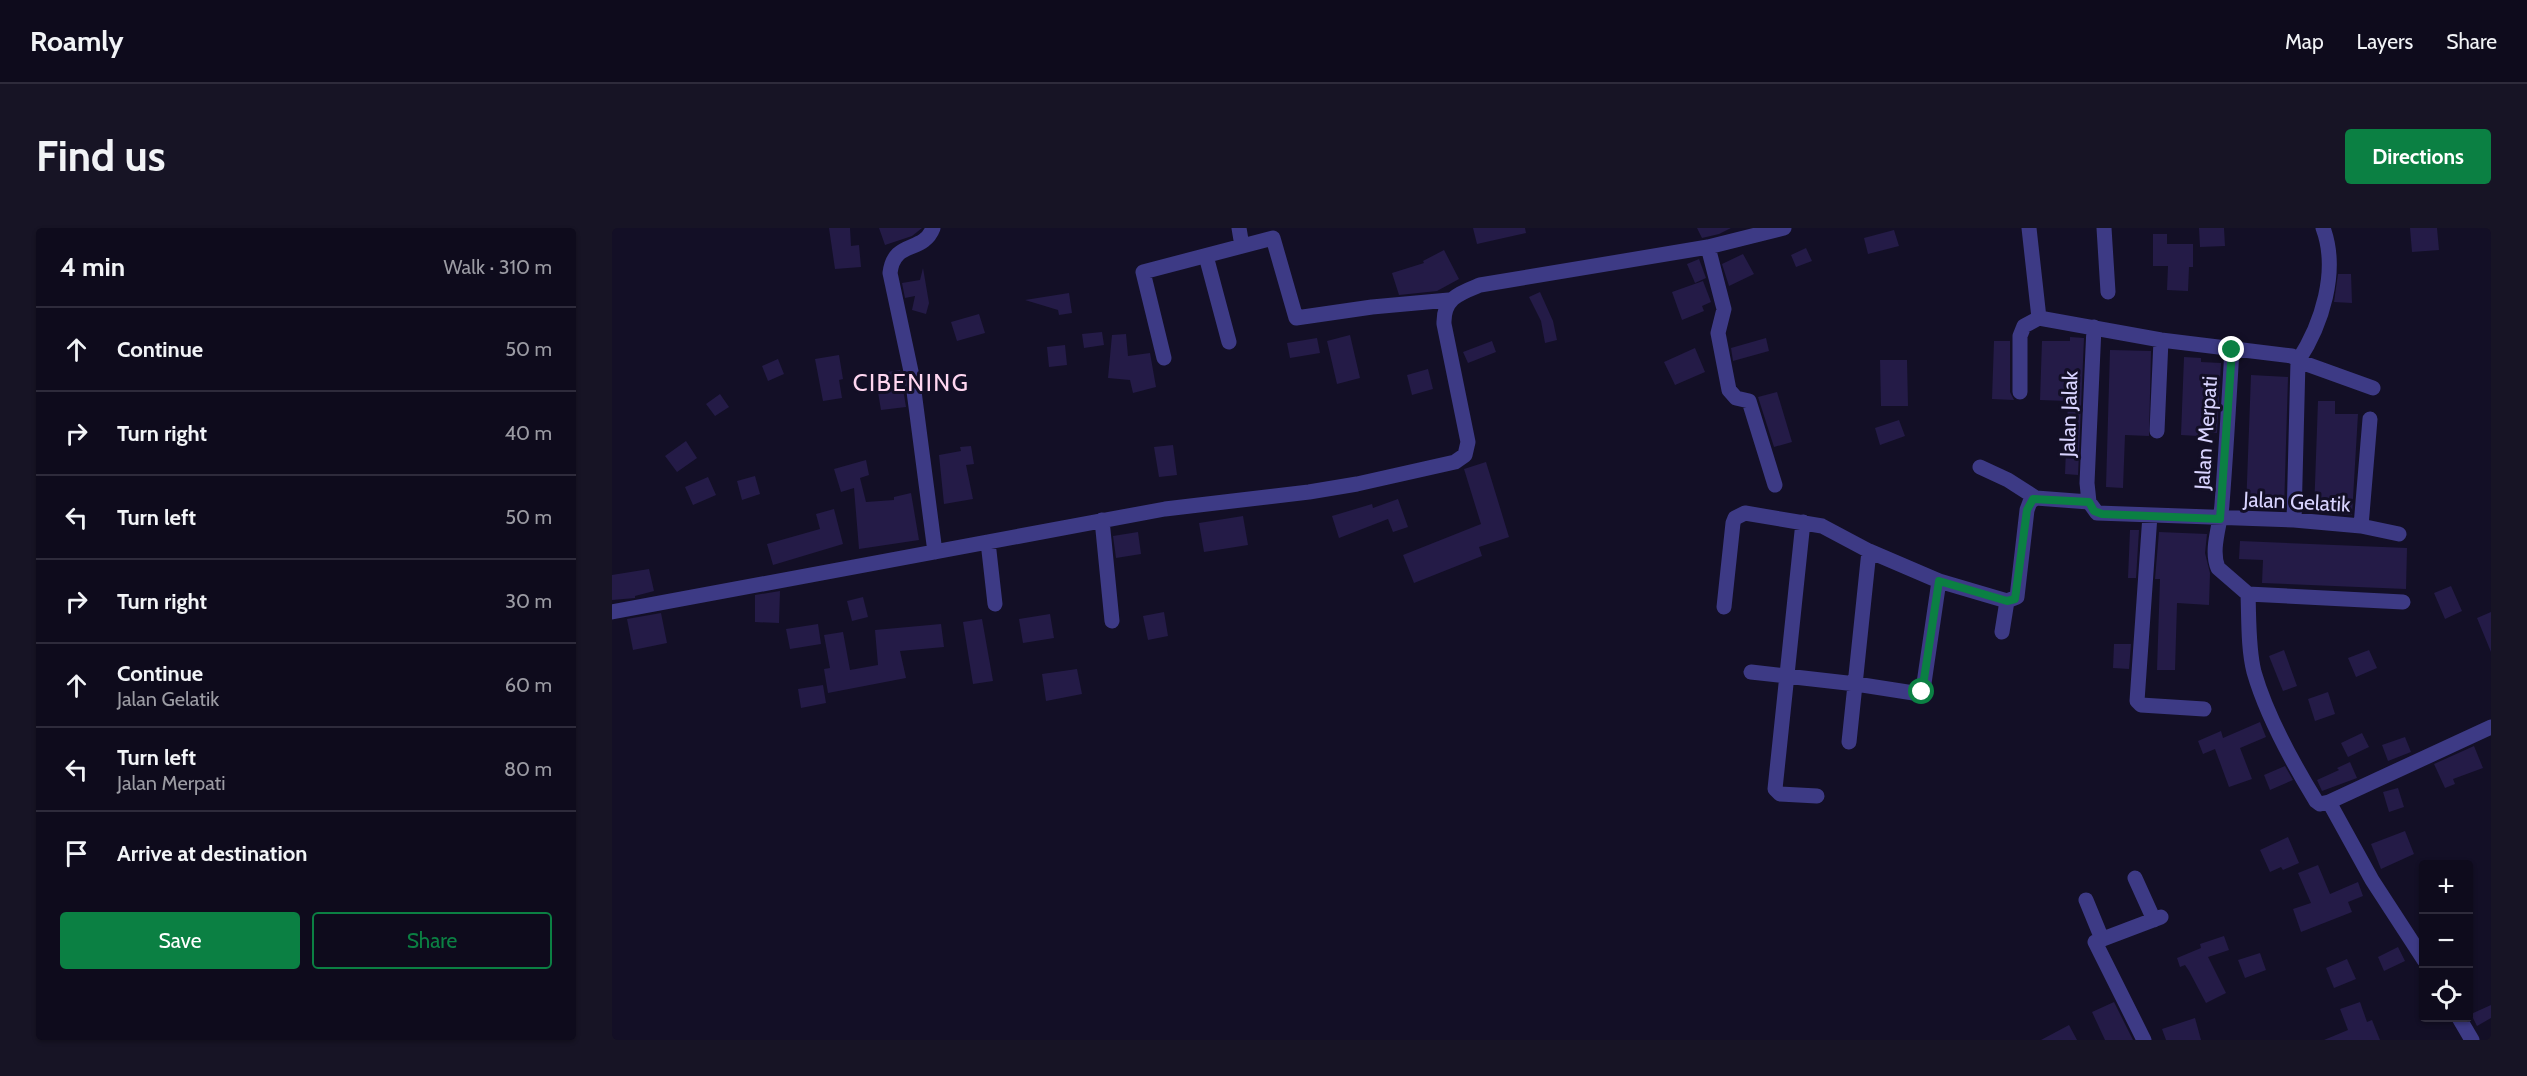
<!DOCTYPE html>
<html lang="en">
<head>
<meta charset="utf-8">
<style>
	body { margin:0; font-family:Cabin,sans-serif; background:#171425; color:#f1f3f6 }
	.controls { position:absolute; right:18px; bottom:18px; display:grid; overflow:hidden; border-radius:6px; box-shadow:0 2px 4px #0004 }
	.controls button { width:54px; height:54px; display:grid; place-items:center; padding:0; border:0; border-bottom:2px solid #2e2b3b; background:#0e0b1c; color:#f1f3f6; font:30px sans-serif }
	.stop { position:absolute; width:18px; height:18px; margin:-14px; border:4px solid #0b8043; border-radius:50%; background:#fff }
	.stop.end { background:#0b8043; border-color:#fff; box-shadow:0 2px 6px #0008 }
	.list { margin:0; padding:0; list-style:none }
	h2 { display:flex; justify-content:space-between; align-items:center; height:78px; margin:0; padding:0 24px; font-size:26px }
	h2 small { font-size:20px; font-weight:400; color:#9b9ba3 }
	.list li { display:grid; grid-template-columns:39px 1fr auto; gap:18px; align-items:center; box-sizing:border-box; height:84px; padding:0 24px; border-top:2px solid #2e2b3b }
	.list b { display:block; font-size:22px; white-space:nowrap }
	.list p { margin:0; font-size:20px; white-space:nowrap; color:#9b9ba3 }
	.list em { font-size:20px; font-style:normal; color:#9b9ba3 }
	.actions { display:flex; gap:12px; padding:18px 24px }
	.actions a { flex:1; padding:14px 0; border:2px solid #0b8043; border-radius:6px; text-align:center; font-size:21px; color:#0b8043 }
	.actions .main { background:#0b8043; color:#fff }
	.icon { flex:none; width:33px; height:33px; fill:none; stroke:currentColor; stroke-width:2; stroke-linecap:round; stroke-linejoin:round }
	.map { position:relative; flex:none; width:1879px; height:812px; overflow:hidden; border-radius:6px }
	header { display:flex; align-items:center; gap:36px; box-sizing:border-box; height:84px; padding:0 30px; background:#0e0b1c; border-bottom:2px solid #2e2b3b }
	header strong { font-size:28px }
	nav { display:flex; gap:33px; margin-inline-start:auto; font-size:21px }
	.intro { display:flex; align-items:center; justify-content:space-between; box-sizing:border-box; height:144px; padding:0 36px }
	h1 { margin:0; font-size:42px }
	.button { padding:15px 27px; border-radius:6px; background:#0b8043; color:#fff; font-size:21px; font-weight:700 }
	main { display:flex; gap:36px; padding:0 36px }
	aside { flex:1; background:#0e0b1c; border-radius:6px; box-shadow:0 2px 4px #0004 }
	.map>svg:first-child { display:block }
	.building { fill:#241b47 }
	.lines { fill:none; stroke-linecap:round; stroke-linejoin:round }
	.minor { stroke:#3d3a85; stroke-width:15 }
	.route { stroke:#0b8043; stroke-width:8 }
	.labels { text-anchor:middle; stroke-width:6; stroke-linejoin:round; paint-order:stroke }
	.street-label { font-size:21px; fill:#d9d4ff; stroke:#130f26 }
	.quarter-label { font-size:24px; letter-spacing:1.5px; fill:#ffd6f0; stroke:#130f26 }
</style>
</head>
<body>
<header>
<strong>Roamly</strong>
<nav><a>Map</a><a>Layers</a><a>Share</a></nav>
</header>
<div class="intro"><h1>Find us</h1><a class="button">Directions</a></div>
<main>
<aside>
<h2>4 min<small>Walk · 310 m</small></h2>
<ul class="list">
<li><svg class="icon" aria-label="ahead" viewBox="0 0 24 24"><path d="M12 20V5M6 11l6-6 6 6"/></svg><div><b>Continue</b></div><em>50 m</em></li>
<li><svg class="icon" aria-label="right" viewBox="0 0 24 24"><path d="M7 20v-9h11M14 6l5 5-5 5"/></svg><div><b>Turn right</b></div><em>40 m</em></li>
<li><svg class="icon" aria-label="left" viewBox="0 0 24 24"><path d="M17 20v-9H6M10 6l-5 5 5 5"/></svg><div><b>Turn left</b></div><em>50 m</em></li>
<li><svg class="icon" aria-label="right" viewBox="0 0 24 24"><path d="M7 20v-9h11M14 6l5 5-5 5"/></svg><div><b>Turn right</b></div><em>30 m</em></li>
<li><svg class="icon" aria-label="ahead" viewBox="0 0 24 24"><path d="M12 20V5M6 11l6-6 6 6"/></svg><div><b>Continue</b><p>Jalan Gelatik</p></div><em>60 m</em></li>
<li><svg class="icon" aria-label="left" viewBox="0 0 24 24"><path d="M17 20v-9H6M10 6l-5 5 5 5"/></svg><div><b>Turn left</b><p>Jalan Merpati</p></div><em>80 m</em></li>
<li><svg class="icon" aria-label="arrive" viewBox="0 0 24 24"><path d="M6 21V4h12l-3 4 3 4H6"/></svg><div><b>Arrive at destination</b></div></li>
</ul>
<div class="actions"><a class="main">Save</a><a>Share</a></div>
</aside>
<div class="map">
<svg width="1879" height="812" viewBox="0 0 1879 812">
	<rect width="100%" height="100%" fill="#130f26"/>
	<path class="building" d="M 217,0 L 238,0 L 239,18 L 247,17 L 249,39 L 223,41 Z
		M 267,0 L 310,0 L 300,8 L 273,17 Z
		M 861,0 L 913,0 L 914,5 L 865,16 Z
		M 1085,0 L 1119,0 L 1107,6 L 1090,10 Z
		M 1587,0 L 1612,0 L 1613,18 L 1588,19 Z
		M 1798,0 L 1825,0 L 1827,22 L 1800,24 Z
		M 1282,2 L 1287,18 L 1256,26 L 1252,10 Z
		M 1541,6 L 1555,6 L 1555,16 L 1581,16 L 1581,39 L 1577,39 L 1576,63 L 1555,62 L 1556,38 L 1541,38 Z
		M 1194,20 L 1200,33 L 1184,39 L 1179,27 Z
		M 832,22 L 847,51 L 825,63 L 787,67 L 780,45 L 812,35 L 811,33 Z
		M 1131,26 L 1142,46 L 1117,58 L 1110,36 Z
		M 1087,31 L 1094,50 L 1083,55 L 1075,36 Z
		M 311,40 L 317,75 L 314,86 L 300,82 L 303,68 L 293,70 L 290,55 L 308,52 Z
		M 1726,46 L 1739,46 L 1740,75 L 1722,74 Z
		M 1091,53 L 1099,74 L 1090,78 L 1092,83 L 1070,92 L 1060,64 Z
		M 928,64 L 941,93 L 945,112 L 933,115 L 929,93 L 917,69 Z
		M 457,65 L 460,85 L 447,87 L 446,82 L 413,72 Z
		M 367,86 L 373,105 L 345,113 L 339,94 Z
		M 490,104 L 492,117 L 472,120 L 470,106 Z
		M 514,106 L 516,128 L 538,125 L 544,159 L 521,165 L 518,152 L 496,150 L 500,107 Z
		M 738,107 L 748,150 L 725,156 L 715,113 Z
		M 1458,109 L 1472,110 L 1466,247 L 1453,246 L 1456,173 L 1428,172 L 1430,113 L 1458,113 Z
		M 705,110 L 708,125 L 678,130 L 675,115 Z
		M 1154,110 L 1157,123 L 1121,133 L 1119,120 Z
		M 880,113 L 884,124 L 856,135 L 851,124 Z
		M 1382,113 L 1398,113 L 1398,164 L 1402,172 L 1380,171 Z
		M 453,117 L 455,137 L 437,139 L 435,119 Z
		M 1083,120 L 1093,144 L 1063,157 L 1052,134 Z
		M 1498,122 L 1539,123 L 1537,208 L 1513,207 L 1511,260 L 1494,259 Z
		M 227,127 L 231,151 L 227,152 L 230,170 L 211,173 L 203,131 Z
		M 1572,129 L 1589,130 L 1589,134 L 1609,135 L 1605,205 L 1586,204 L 1586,208 L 1569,207 Z
		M 166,131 L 172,146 L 156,153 L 150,138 Z
		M 1268,132 L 1295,132 L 1296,178 L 1269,178 Z
		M 816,141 L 821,161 L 800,167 L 795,147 Z
		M 288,142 L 294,179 L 269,182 L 263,146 Z
		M 1639,147 L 1676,149 L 1672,282 L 1634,281 Z
		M 1165,164 L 1180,214 L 1162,219 L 1146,169 Z
		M 108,166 L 117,179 L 103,188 L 94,176 Z
		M 1706,173 L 1723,173 L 1723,186 L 1746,186 L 1740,287 L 1702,284 Z
		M 1287,192 L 1293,208 L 1268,217 L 1263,200 Z
		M 74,213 L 85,230 L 65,244 L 53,228 Z
		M 561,217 L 565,247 L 547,249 L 542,219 Z
		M 359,218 L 362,236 L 354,237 L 361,271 L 332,276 L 327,227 L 349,223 L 348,219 Z
		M 254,232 L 257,247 L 248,250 L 254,274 L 282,272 L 282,269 L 299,265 L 307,312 L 247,321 L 242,260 L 229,264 L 222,241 Z
		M 874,234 L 897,309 L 867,319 L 870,328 L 802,355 L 791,327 L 869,296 L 852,241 Z
		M 143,248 L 148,266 L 130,272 L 125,253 Z
		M 96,249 L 104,267 L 81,277 L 73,259 Z
		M 786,271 L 796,299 L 781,304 L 776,291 L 727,310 L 720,288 L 760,276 L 761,280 Z
		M 222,281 L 231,316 L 161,337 L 155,316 L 208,301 L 204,286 Z
		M 631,288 L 636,317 L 592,324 L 587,295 Z
		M 1518,302 L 1527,302 L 1524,350 L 1516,350 Z
		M 526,304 L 529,326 L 504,330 L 501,308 Z
		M 1547,304 L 1595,306 L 1593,325 L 1598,345 L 1597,377 L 1565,375 L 1563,442 L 1545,442 L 1548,351 L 1543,351 Z
		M 1628,313 L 1795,320 L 1794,361 L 1650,355 L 1651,332 L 1627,331 Z
		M 37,341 L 42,363 L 23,368 L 23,370 L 0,372 L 0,347 Z
		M 1839,358 L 1850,383 L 1833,391 L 1822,365 Z
		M 168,363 L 167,395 L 143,394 L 143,367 Z
		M 251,369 L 256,389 L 240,393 L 235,373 Z
		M 552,384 L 556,408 L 536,412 L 531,388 Z
		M 1879,384 L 1879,424 L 1865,390 Z
		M 49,385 L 55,415 L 21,422 L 15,391 Z
		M 438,386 L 442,410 L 411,415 L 407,391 Z
		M 370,391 L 381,453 L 361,456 L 351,394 Z
		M 206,396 L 209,416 L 178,421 L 174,401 Z
		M 329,396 L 332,419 L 288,423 L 294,450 L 216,465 L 212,441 L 218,440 L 212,407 L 231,404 L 238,442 L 266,437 L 263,402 Z
		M 1502,416 L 1519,416 L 1517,441 L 1501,440 Z
		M 1672,422 L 1685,458 L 1671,463 L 1657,428 Z
		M 1757,422 L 1765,440 L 1744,449 L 1736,430 Z
		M 465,441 L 470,466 L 434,473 L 430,446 Z
		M 211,457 L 214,475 L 189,480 L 186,461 Z
		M 1716,464 L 1723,486 L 1703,493 L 1696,471 Z
		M 1648,494 L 1654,509 L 1628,520 L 1640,551 L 1617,559 L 1603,521 L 1591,526 L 1586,513 L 1609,503 L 1611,510 Z
		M 1750,505 L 1757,519 L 1736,529 L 1729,515 Z
		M 1793,509 L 1799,524 L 1776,533 L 1770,517 Z
		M 1862,518 L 1871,540 L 1841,551 L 1843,556 L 1833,560 L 1822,536 Z
		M 1738,534 L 1745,550 L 1710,563 L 1705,552 L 1727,542 L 1725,540 Z
		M 1673,538 L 1681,552 L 1658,562 L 1652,547 Z
		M 1786,560 L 1792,579 L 1777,584 L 1771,564 Z
		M 1793,603 L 1802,626 L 1769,641 L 1759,616 Z
		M 1676,609 L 1687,635 L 1671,642 L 1669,639 L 1658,644 L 1648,622 Z
		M 1706,637 L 1718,666 L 1746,654 L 1751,668 L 1736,674 L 1740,684 L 1689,704 L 1681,681 L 1699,675 L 1686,645 Z
		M 1612,708 L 1617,722 L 1596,729 L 1614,765 L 1594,775 L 1577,743 L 1573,737 L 1568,739 L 1565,730 L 1589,720 L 1588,716 Z
		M 1786,719 L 1793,733 L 1772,743 L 1766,729 Z
		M 1648,725 L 1654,742 L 1633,750 L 1626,732 Z
		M 1735,731 L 1744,751 L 1722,760 L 1714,740 Z
		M 1502,774 L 1521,812 L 1493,812 L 1480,784 Z
		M 1748,774 L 1755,794 L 1760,792 L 1768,812 L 1712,812 L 1736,802 L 1728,781 Z
		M 1879,777 L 1879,790 L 1865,798 L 1859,786 Z
		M 1583,790 L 1589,812 L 1554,812 L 1550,801 Z
		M 1457,797 L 1465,812 L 1429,812 Z"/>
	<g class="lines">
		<path class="minor" d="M 321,0 C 311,26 282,11 278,45 L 300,148 L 323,324
			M 627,0 L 630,18
			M 1417,0 L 1427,90 L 1549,112 L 1680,128 L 1686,133 L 1682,292
			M 1492,0 L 1496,64
			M 1711,0 C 1727,43 1710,96 1686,133 L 1761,160
			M 1096,19 L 1112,81 L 1106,105 L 1117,162 L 1124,170 L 1137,173 L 1163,257
			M 594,28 L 617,114
			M 1482,99 L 1475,255 L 1477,274 L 1485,285 L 1682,292 L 1749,298 L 1787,306
			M 1620,121 C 1617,173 1614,224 1610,276 C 1609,295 1598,321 1606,340 L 1636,366 L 1791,374
			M 552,130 L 531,44 L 661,10 L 684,90 L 760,79 L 837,72
			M 1408,164 L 1408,108 L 1412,98 L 1427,90
			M 1545,203 L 1549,112
			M 1368,239 L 1396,252 L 1424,270
			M 1538,287 L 1525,473 L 1529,477 L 1592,481
			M 490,292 L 500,393
			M 1191,294 L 1163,561 L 1168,566 L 1205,568
			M 1749,298 L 1758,191
			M 376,314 L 383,376
			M 1327,353 L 1395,373 L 1405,369 L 1415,282 L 1418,274 L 1424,270 L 1477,274
			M 1636,366 C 1637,392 1636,420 1642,444 C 1654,486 1682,537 1704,573 L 1708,576 L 1717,574 L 1760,652 L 1812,732
			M 1112,379 L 1121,295 L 1123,290 L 1133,285 L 1210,298 L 1257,323 L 1327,353 L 1311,462 L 1308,466 L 1244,456 L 1139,444
			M 0,384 L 553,281 L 697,264 L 745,256 L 843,234 L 853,227 L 856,214 L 832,96 C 831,70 848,65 868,57 L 1096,19 L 1172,0
			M 1390,404 L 1395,373
			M 1237,514 L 1257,323
			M 1717,574 L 1879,499
			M 1523,650 L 1542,692
			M 1474,672 L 1490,711
			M 1847,790 L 1860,812
			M 1532,812 L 1483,714 L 1549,689"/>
	</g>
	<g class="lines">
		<path class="route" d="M 1310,464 L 1327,353 L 1395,373 L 1403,371 L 1415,282 L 1421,271 L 1477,274 L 1482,283 L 1490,286 L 1608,291 L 1620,122"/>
	</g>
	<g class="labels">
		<g class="street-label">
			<text transform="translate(1457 186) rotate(-88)" y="7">Jalan Jalak</text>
			<text transform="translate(1594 205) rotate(-86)" y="7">Jalan Merpati</text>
			<text transform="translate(1685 274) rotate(3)" y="7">Jalan Gelatik</text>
		</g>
		<g class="quarter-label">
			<text x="299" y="163">CIBENING</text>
		</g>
	</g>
</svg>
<div class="controls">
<button>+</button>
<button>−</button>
<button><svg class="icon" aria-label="locate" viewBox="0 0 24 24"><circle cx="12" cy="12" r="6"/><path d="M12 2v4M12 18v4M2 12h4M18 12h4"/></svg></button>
</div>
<div class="stop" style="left:1310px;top:464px"></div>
<div class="stop end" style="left:1620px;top:122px"></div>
</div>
</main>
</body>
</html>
